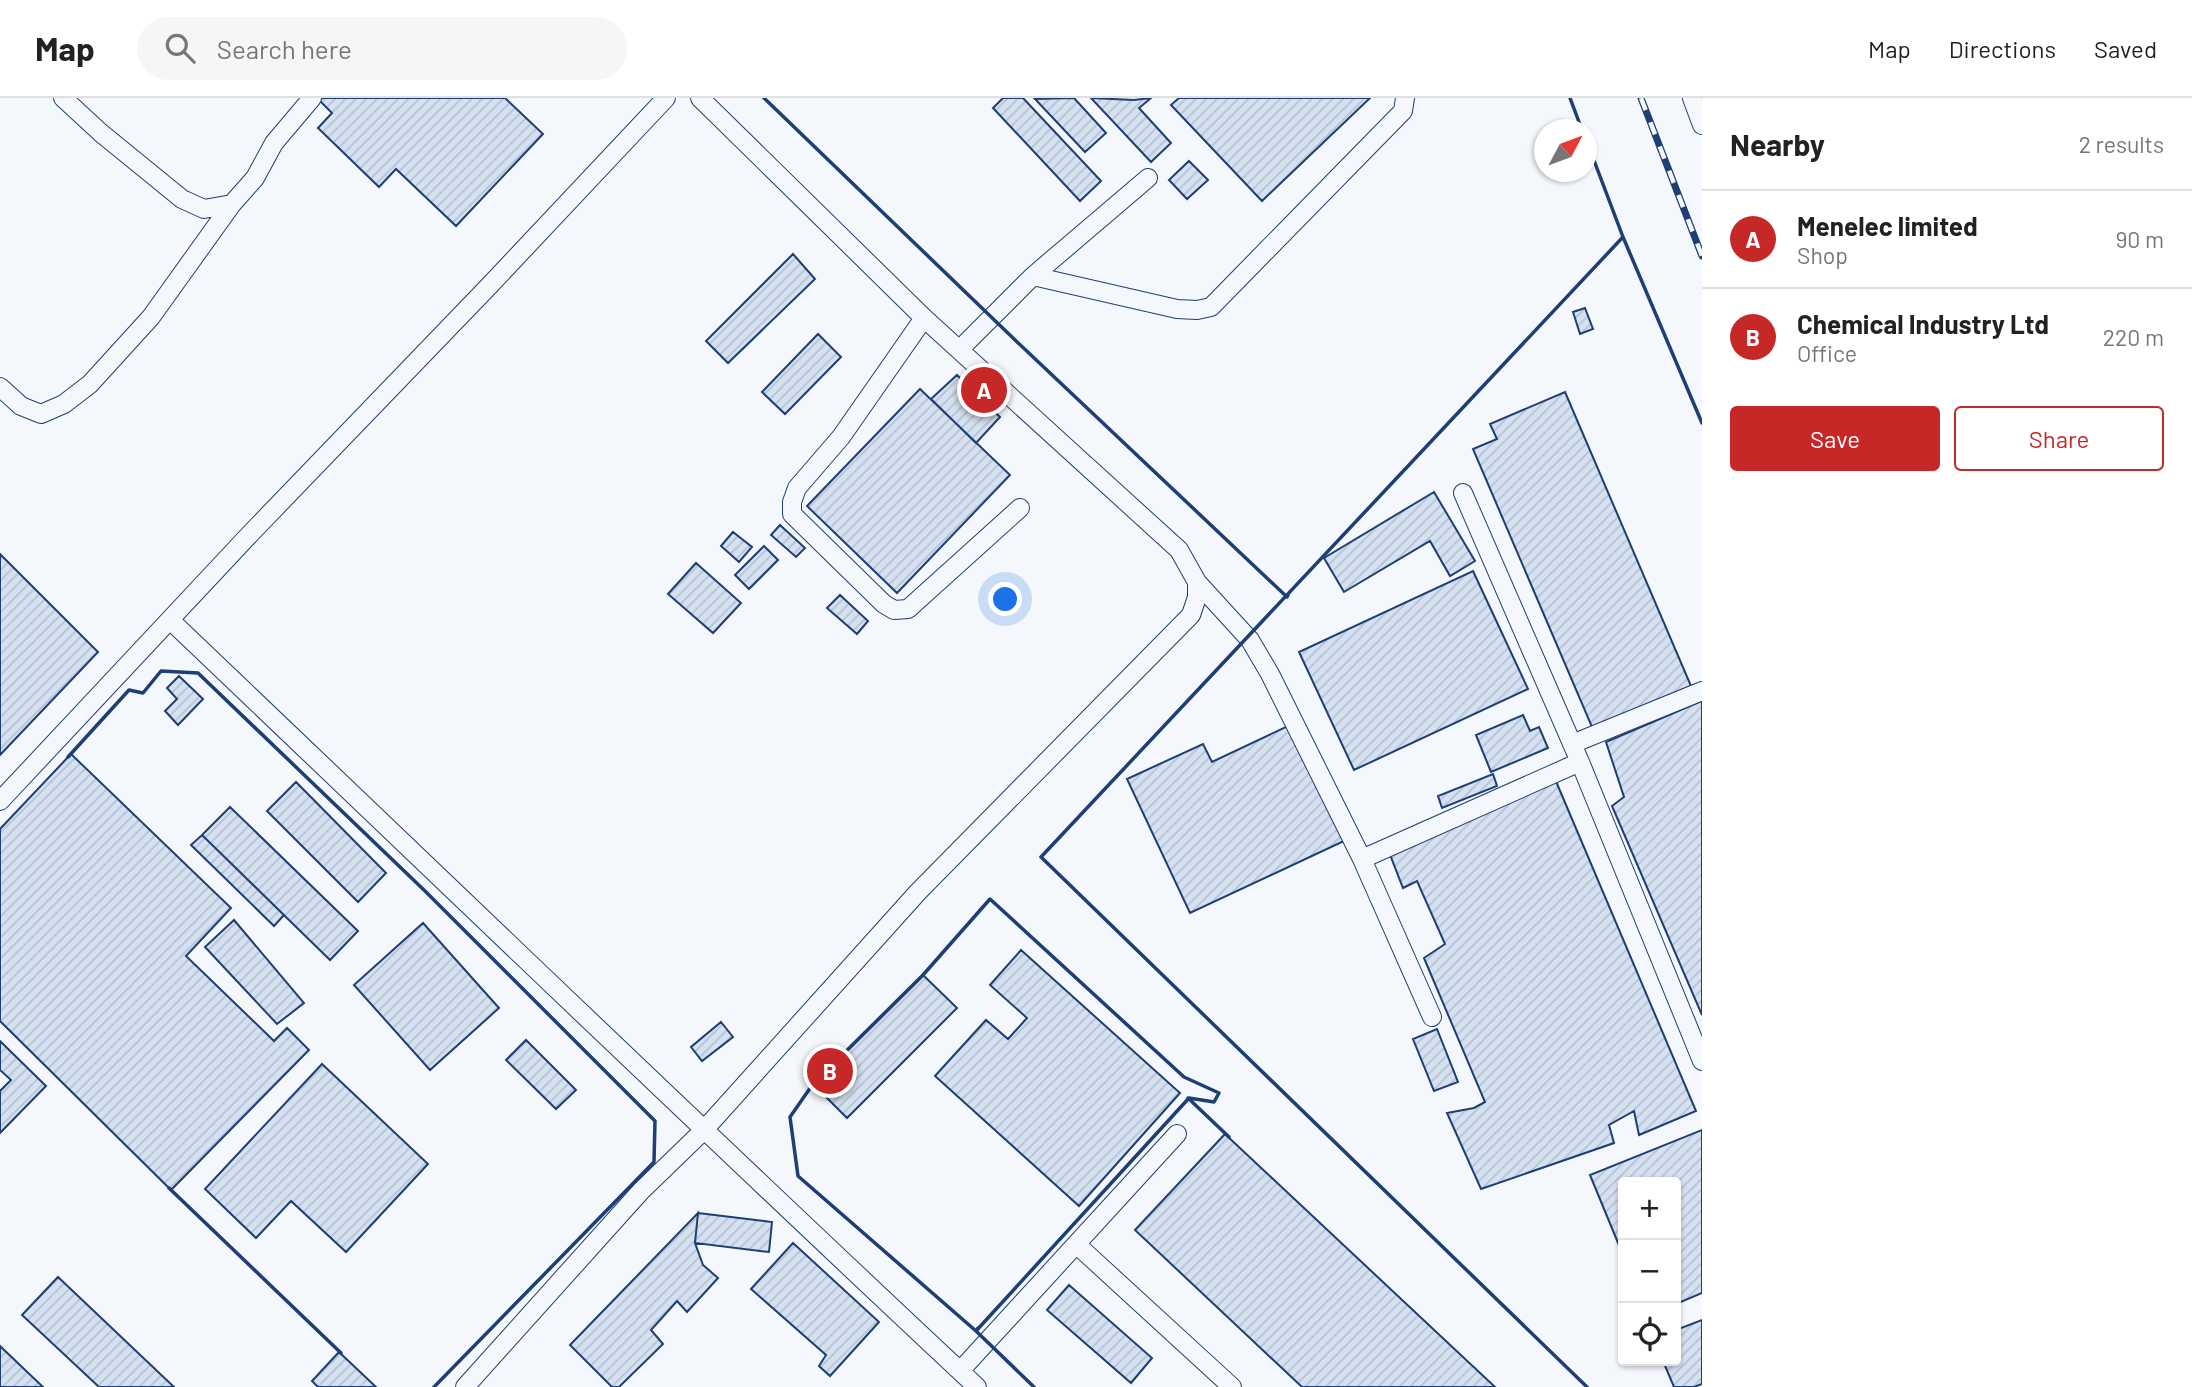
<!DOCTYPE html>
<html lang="en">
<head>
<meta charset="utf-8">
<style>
	body { margin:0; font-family:Barlow,sans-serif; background:#f6f6f6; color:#222 }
	.controls { position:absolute; right:21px; bottom:21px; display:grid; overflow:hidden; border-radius:7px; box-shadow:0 2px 5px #0004 }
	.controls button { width:63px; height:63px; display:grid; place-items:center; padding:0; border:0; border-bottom:2px solid #e0e0e0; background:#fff; color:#222; font:35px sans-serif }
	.compass { position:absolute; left:1534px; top:21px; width:63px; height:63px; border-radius:50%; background:#fff; box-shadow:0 2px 5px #0004; rotate:49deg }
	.you { position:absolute; left:1006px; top:502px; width:24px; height:24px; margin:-18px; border:5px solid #fff; border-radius:50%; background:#1a73e8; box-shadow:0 0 0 10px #1a73e833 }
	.badge { display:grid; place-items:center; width:46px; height:46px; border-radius:50%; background:#c62828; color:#fff; font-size:23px; font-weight:700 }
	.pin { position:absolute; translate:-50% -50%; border:4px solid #fff; box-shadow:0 2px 7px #0006 }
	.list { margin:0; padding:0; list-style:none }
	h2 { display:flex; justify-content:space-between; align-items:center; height:91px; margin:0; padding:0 28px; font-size:30px }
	h2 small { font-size:23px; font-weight:400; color:#767676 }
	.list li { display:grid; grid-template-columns:46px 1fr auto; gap:21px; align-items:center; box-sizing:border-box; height:98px; padding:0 28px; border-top:2px solid #e0e0e0 }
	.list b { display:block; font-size:26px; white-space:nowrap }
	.list p { margin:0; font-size:23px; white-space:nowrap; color:#767676 }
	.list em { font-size:23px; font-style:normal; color:#767676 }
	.actions { display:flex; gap:14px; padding:21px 28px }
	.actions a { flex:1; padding:16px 0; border:2px solid #c62828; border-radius:7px; text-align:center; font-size:24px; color:#c62828 }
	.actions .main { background:#c62828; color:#fff }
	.icon { flex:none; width:38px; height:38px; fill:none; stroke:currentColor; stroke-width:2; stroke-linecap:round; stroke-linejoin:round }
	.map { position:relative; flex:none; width:1702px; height:1289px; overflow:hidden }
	header { display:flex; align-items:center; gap:42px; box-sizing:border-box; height:98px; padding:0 35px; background:#fff; border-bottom:2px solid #e0e0e0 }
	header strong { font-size:33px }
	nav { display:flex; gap:38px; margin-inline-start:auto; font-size:24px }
	.search { width:490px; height:63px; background:#f6f6f6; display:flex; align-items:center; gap:18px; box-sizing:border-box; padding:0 24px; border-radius:38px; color:#767676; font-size:26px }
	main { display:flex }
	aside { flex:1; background:#fff }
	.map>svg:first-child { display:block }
	.building { fill:url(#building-hatch); stroke:#1d3f73; stroke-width:2 }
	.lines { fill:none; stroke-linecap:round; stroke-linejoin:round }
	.minor-casing { stroke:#1d3f73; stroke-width:20 }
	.minor { stroke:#f4f7fb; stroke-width:18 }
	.rail-casing { stroke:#1d3f73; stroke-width:7 }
	.rail { stroke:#f4f7fb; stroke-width:4.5; stroke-dasharray:13; stroke-linecap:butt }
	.wall { stroke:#1d3f73; stroke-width:3.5 }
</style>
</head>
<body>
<header>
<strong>Map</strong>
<div class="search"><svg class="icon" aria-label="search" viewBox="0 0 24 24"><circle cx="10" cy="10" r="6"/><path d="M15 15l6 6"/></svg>Search here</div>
<nav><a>Map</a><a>Directions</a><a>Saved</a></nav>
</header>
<main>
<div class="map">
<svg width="1702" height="1289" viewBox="0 0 1702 1289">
	<defs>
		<pattern id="building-hatch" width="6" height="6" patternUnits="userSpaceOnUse" patternTransform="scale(1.75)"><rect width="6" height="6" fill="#d5e0f0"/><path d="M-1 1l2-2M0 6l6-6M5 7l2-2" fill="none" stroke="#b6c1d1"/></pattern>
	</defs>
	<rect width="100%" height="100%" fill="#f4f7fb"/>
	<path class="building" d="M 321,0 L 505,0 L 543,36 L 456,128 L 396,71 L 379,89 L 318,30 L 332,15 L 319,2 Z
		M 1003,0 L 1023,0 L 1101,83 L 1080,103 L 993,10 Z
		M 1074,0 L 1106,35 L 1085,54 L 1035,1 Z
		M 1091,0 L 1134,2 L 1151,0 L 1139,10 L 1171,45 L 1151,64 Z
		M 1179,0 L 1370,0 L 1262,103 L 1171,7 Z
		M 1189,63 L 1208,82 L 1187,101 L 1169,82 Z
		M 793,156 L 815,181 L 728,265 L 706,243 Z
		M 1585,210 L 1593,231 L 1580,236 L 1573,214 Z
		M 818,236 L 841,259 L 785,316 L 762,294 Z
		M 957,277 L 1000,319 L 976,345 L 931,301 Z
		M 920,291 L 1010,377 L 897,495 L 807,408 Z
		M 1565,294 L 1691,588 L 1592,629 L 1473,351 L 1497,341 L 1490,326 Z
		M 1434,394 L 1475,463 L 1450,478 L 1430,443 L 1344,494 L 1324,460 Z
		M 780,427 L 805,450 L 796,459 L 771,437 Z
		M 733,434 L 752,449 L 739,464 L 721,448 Z
		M 764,448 L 778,462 L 749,491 L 735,477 Z
		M 0,456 L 98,554 L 0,657 Z
		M 696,465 L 741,505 L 713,535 L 668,496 Z
		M 1473,473 L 1528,591 L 1354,672 L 1299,554 Z
		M 840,497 L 868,523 L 857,536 L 827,510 Z
		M 179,578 L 203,601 L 178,627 L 165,613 L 177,601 L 167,590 Z
		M 1702,603 L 1702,917 L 1612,708 L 1624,699 L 1606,644 Z
		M 1523,617 L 1530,633 L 1539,629 L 1548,650 L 1491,674 L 1476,637 Z
		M 1290,627 L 1344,743 L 1190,815 L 1127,681 L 1203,646 L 1212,664 Z
		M 71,656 L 231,810 L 186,858 L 274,943 L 287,930 L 309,952 L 171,1092 L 0,923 L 0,731 Z
		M 1493,676 L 1497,688 L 1442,710 L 1438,698 Z
		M 1555,681 L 1696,1013 L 1639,1037 L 1634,1013 L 1609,1027 L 1614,1045 L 1481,1091 L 1447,1015 L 1474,1010 L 1485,1004 L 1424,860 L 1445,846 L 1417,783 L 1403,790 L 1389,754 Z
		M 296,684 L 386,775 L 358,804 L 267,713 Z
		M 230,709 L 358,833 L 330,862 L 202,737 Z
		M 202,737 L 284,817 L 274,828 L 191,747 Z
		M 234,822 L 304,905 L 277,926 L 205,849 Z
		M 423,825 L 499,910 L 430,972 L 354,887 Z
		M 1021,852 L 1180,995 L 1079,1108 L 935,978 L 986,922 L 1008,941 L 1027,920 L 990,887 Z
		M 923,877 L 957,910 L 847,1020 L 813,986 Z
		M 721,924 L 733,939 L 702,963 L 691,949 Z
		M 1437,931 L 1458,984 L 1434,993 L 1413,941 Z
		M 526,942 L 576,992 L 556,1011 L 506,962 Z
		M 0,943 L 46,988 L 0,1035 L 0,993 L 11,982 L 0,972 Z
		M 322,966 L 428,1066 L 346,1154 L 291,1103 L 256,1140 L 205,1091 Z
		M 1702,1032 L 1702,1195 L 1676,1206 L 1676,1084 L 1623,1084 L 1623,1157 L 1590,1077 Z
		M 1225,1036 L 1495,1289 L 1302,1289 L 1135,1132 Z
		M 698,1115 L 772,1124 L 769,1154 L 695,1145 Z
		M 698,1115 L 695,1145 L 703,1167 L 718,1180 L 687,1214 L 677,1203 L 651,1232 L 663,1246 L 619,1289 L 612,1289 L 570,1247 Z
		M 793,1145 L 879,1224 L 830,1278 L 819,1268 L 826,1257 L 751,1191 Z
		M 58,1179 L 174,1289 L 99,1289 L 22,1217 Z
		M 1069,1187 L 1152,1260 L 1131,1285 L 1047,1212 Z
		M 1702,1222 L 1702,1286 L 1694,1289 L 1674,1289 L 1663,1263 L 1676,1263 L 1676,1232 Z
		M 0,1248 L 43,1289 L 0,1289 Z
		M 339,1254 L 376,1289 L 318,1289 L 312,1283 Z"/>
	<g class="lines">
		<defs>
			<path id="minor" d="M 63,0 L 101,35 L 182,101 L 204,111 L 232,106 L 255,80 L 274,45 L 312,0
				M 700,0 L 924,220 L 1179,452 L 1197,484 L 1250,542 L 1270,576 L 1362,761 L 1432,919
				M 1692,0 L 1702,27
				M 1033,178 L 1177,211 L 1197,212 L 1211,209 L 1403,13 L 1405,0
				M 924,220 L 841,339 L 797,390 L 792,404 L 792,416 L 884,506 L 894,512 L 908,511 L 1020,410
				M 959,252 L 1033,178 L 1148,80
				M 0,289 L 21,308 L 41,316 L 64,306 L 90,286 L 151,219 L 232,106
				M 1463,395 L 1580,664 L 1702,963
				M 170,522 C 439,778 706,1036 977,1289
				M 1572,646 L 1702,593
				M 0,703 L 251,435 L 490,187 L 666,0
				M 1362,761 L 1580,664
				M 1076,1146 L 1232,1289
				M 960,1273 L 1177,1036
				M 465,1289 L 641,1093 L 703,1033 L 918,794 L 1191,517 L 1197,499 L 1197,484"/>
		</defs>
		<use href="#minor" class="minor-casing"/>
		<use href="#minor" class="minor"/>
		<defs>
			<path id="rail" d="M 1641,0 L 1702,158"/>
		</defs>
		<use href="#rail" class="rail-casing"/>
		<use href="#rail" class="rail"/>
		<path class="wall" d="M 764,0 L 1013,240 L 1287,499 L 1288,497
			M 1570,0 L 1582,32
			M 1587,44 L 1623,139
			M 68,659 L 129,592 L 143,595 L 161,573 L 198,575 L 425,793 L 655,1023 L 654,1064 L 434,1289
			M 990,801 L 1184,979 L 1219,995 L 1214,1004 L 1189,1000 L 976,1233 L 798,1078 L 790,1019 L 813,986 L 923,877 Z
			M 1188,1000 L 1229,1039
			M 169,1090 L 341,1255
			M 978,1230 L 976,1233 L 1034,1289
			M 1587,1289 L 1041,759 L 1623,139 L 1702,325"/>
	</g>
</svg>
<div class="controls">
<button>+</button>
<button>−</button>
<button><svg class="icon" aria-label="locate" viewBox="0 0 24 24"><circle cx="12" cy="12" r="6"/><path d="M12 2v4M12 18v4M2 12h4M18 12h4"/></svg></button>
</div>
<svg class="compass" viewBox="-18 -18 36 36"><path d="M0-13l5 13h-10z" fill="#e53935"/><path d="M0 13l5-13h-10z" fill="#767676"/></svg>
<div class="you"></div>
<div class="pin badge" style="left:984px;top:292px">A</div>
<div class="pin badge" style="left:830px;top:973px">B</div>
</div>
<aside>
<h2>Nearby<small>2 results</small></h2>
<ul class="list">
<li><span class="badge">A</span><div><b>Menelec limited</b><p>Shop</p></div><em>90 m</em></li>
<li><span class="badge">B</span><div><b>Chemical Industry Ltd</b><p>Office</p></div><em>220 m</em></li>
</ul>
<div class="actions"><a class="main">Save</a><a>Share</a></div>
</aside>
</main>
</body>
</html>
